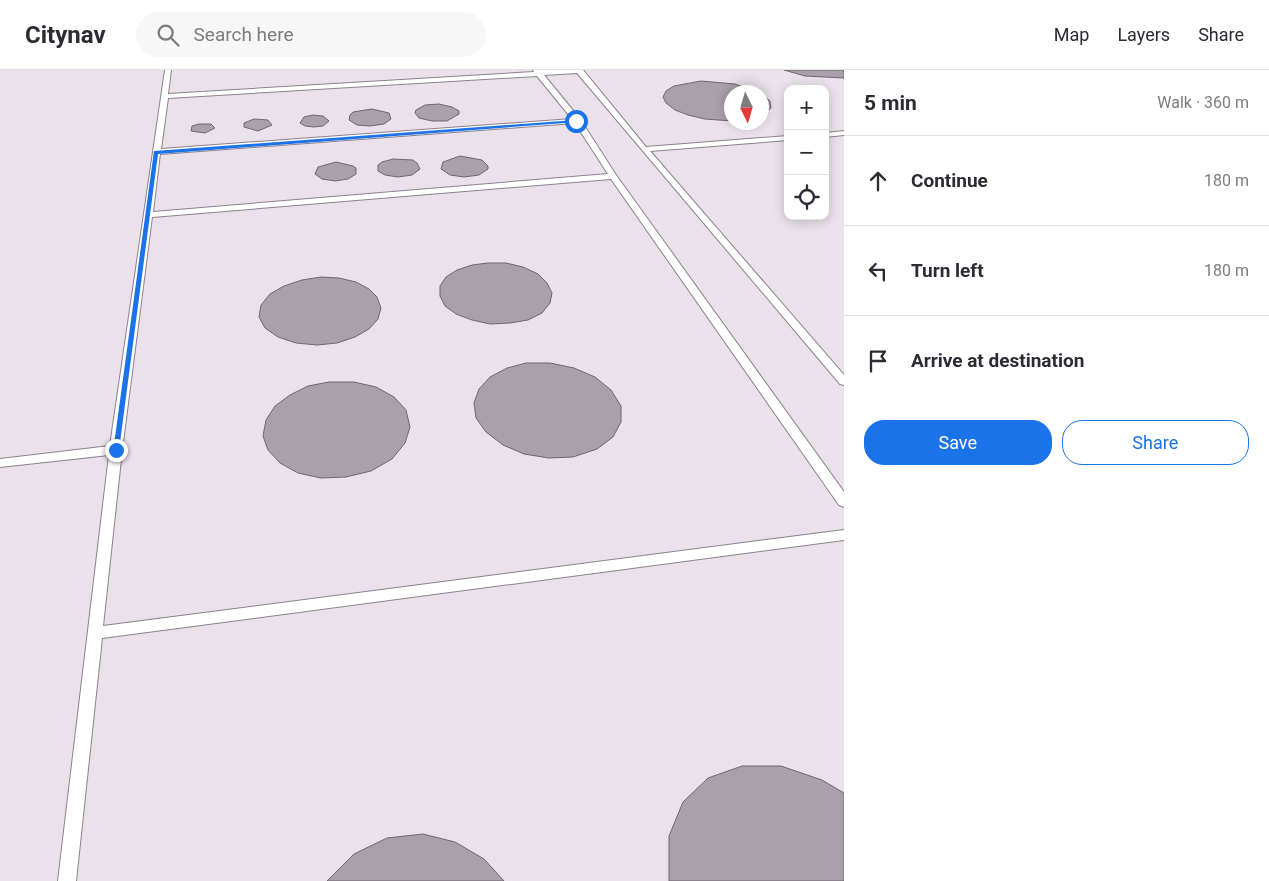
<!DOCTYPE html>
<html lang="en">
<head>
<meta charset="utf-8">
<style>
	body { margin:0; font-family:Roboto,sans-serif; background:#f7f7f7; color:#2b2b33 }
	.controls { position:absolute; right:15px; top:15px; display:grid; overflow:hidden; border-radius:10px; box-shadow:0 2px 12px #0003 }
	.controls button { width:45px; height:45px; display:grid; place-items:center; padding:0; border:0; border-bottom:1px solid #e1e1e2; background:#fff; color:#2b2b33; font:25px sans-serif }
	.compass { position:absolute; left:724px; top:15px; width:45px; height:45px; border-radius:50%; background:#fff; box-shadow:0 2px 12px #0003; rotate:175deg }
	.stop { position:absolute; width:15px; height:15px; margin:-11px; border:4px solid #1a73e8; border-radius:50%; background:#fff }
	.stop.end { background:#1a73e8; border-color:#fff; box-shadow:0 1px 5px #0008 }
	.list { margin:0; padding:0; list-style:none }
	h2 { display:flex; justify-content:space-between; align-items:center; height:65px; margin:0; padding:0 20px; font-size:21px }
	h2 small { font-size:16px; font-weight:400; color:#7c7c81 }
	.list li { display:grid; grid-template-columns:32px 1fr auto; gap:15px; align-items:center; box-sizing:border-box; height:90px; padding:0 20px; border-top:1px solid #e1e1e2 }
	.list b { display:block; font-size:19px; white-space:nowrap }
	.list em { font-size:16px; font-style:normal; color:#7c7c81 }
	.actions { display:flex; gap:10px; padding:15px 20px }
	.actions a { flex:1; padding:11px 0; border:1px solid #1a73e8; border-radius:20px; text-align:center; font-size:18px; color:#1a73e8 }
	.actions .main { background:#1a73e8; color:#fff }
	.icon { flex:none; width:28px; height:28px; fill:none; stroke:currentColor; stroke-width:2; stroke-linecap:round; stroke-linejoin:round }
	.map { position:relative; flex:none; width:844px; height:811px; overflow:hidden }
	header { display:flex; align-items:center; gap:30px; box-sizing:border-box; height:70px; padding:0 25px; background:#fff; border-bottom:1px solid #e1e1e2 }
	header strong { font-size:24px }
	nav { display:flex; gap:28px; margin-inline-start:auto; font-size:18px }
	.search { width:350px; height:45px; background:#f7f7f7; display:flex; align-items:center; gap:12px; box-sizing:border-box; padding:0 18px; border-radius:28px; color:#7c7c81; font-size:19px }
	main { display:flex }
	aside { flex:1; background:#fff }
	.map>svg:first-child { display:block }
	.building { fill:#a9a1a9; stroke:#6f676f }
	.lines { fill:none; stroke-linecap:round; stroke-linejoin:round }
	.lane-casing { stroke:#8b828b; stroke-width:2 }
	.lane { fill:#fff; fill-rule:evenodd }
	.route { fill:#1a73e8 }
</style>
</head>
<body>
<header>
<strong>Citynav</strong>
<div class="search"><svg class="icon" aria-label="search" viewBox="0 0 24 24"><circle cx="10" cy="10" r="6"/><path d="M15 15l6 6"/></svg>Search here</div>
<nav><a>Map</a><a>Layers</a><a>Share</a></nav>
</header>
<main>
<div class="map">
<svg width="844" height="811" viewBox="0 0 844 811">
	<rect width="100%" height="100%" fill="#eae1ea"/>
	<path class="building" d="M 784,0 L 844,0 L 844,8 L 805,6 Z
		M 701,11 L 735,14 L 758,22 L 732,22 L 732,51 L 705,49 L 688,45 L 675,40 L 666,33 L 663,27 L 666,21 L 674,16 Z
		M 762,24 L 770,31 L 771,38 L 762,46 Z
		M 439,34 L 452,37 L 459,41 L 459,44 L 447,51 L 432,51 L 419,48 L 415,43 L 416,40 L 425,35 Z
		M 372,39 L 389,43 L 391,49 L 384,54 L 370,56 L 357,55 L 349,50 L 350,45 L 353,42 Z
		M 313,45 L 323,46 L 329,51 L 323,56 L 314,57 L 305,56 L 300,53 L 304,47 Z
		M 254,49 L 268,50 L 272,55 L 258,61 L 244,57 L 244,53 Z
		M 199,54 L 211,54 L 215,58 L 205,63 L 191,61 L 192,56 Z
		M 460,86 L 482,90 L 488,96 L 488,99 L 479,105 L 464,107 L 450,105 L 441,99 L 443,92 Z
		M 393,89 L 413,90 L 417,93 L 420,99 L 412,105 L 398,107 L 385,105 L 378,101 L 378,95 L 382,92 Z
		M 336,92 L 353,96 L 356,98 L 356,104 L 348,109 L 335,111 L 322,109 L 315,104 L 318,97 Z
		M 488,193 L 506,193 L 523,197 L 538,204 L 547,213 L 552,223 L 550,233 L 542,243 L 528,250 L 510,253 L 490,254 L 472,250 L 456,244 L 445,236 L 440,226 L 440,216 L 446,207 L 457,200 L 472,195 Z
		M 321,207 L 339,208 L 356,212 L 369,219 L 377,227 L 381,238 L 378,249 L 369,259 L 355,267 L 337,273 L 317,275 L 296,273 L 278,267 L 265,258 L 259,247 L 261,235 L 270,224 L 284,216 L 302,210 Z
		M 526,293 L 550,293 L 574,298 L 595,307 L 611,320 L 621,336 L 621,352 L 613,367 L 597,379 L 573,387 L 549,388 L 524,384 L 503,375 L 486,362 L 476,348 L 474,333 L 479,319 L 490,307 L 507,298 Z
		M 329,312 L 354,312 L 376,317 L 394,327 L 406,340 L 410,357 L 405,373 L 392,389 L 371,401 L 346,407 L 321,408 L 298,403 L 280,393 L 268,380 L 263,366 L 266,350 L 275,336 L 290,325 L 308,316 Z
		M 742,696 L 781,696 L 822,710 L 844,723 L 844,811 L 669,811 L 669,766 L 683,732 L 708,708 Z
		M 423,764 L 455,772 L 484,789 L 504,811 L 327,811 L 354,784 L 387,768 Z"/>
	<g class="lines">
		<defs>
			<path id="lane" d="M 165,0 L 171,0 L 168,24 L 534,2 L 533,0 L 583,0 L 646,77 L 788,66 L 788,70 L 650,81 L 844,305 L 844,315 L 840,314 L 577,3 L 544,5 L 580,49 L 616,105 L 844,422 L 844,437 L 839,435 L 611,109 L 152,147 L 122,380 L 103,556 L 844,460 L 844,470 L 102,568 L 76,811 L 58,811 L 109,385 L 0,397 L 0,389 L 110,376 ZM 537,6 L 572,49 L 161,79 L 168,28 ZM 575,53 L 608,104 L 153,142 L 160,84 Z
				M 844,61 L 844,65 L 825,67 L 825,63 Z"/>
		</defs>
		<use href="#lane" class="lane-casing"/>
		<use href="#lane" class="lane"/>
	</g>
	<path class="route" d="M 576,50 L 578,52 L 158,84 L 119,380 L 116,383 L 113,382 L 154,81 Z"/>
</svg>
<div class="controls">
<button>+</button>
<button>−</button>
<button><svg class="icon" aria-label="locate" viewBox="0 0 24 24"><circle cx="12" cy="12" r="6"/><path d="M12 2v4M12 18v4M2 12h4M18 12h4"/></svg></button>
</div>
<svg class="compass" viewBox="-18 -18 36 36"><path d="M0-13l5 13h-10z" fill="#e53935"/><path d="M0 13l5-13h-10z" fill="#7c7c81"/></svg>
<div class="stop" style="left:576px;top:51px"></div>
<div class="stop end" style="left:116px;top:380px"></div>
</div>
<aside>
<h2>5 min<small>Walk · 360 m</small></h2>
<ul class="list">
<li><svg class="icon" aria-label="ahead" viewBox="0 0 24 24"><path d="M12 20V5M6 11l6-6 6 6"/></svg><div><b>Continue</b></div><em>180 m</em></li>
<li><svg class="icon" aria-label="left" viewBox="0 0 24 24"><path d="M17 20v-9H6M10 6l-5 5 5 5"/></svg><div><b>Turn left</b></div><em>180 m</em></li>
<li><svg class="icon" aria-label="arrive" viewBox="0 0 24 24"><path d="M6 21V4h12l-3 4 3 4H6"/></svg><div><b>Arrive at destination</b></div></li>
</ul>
<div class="actions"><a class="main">Save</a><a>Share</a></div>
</aside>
</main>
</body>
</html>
